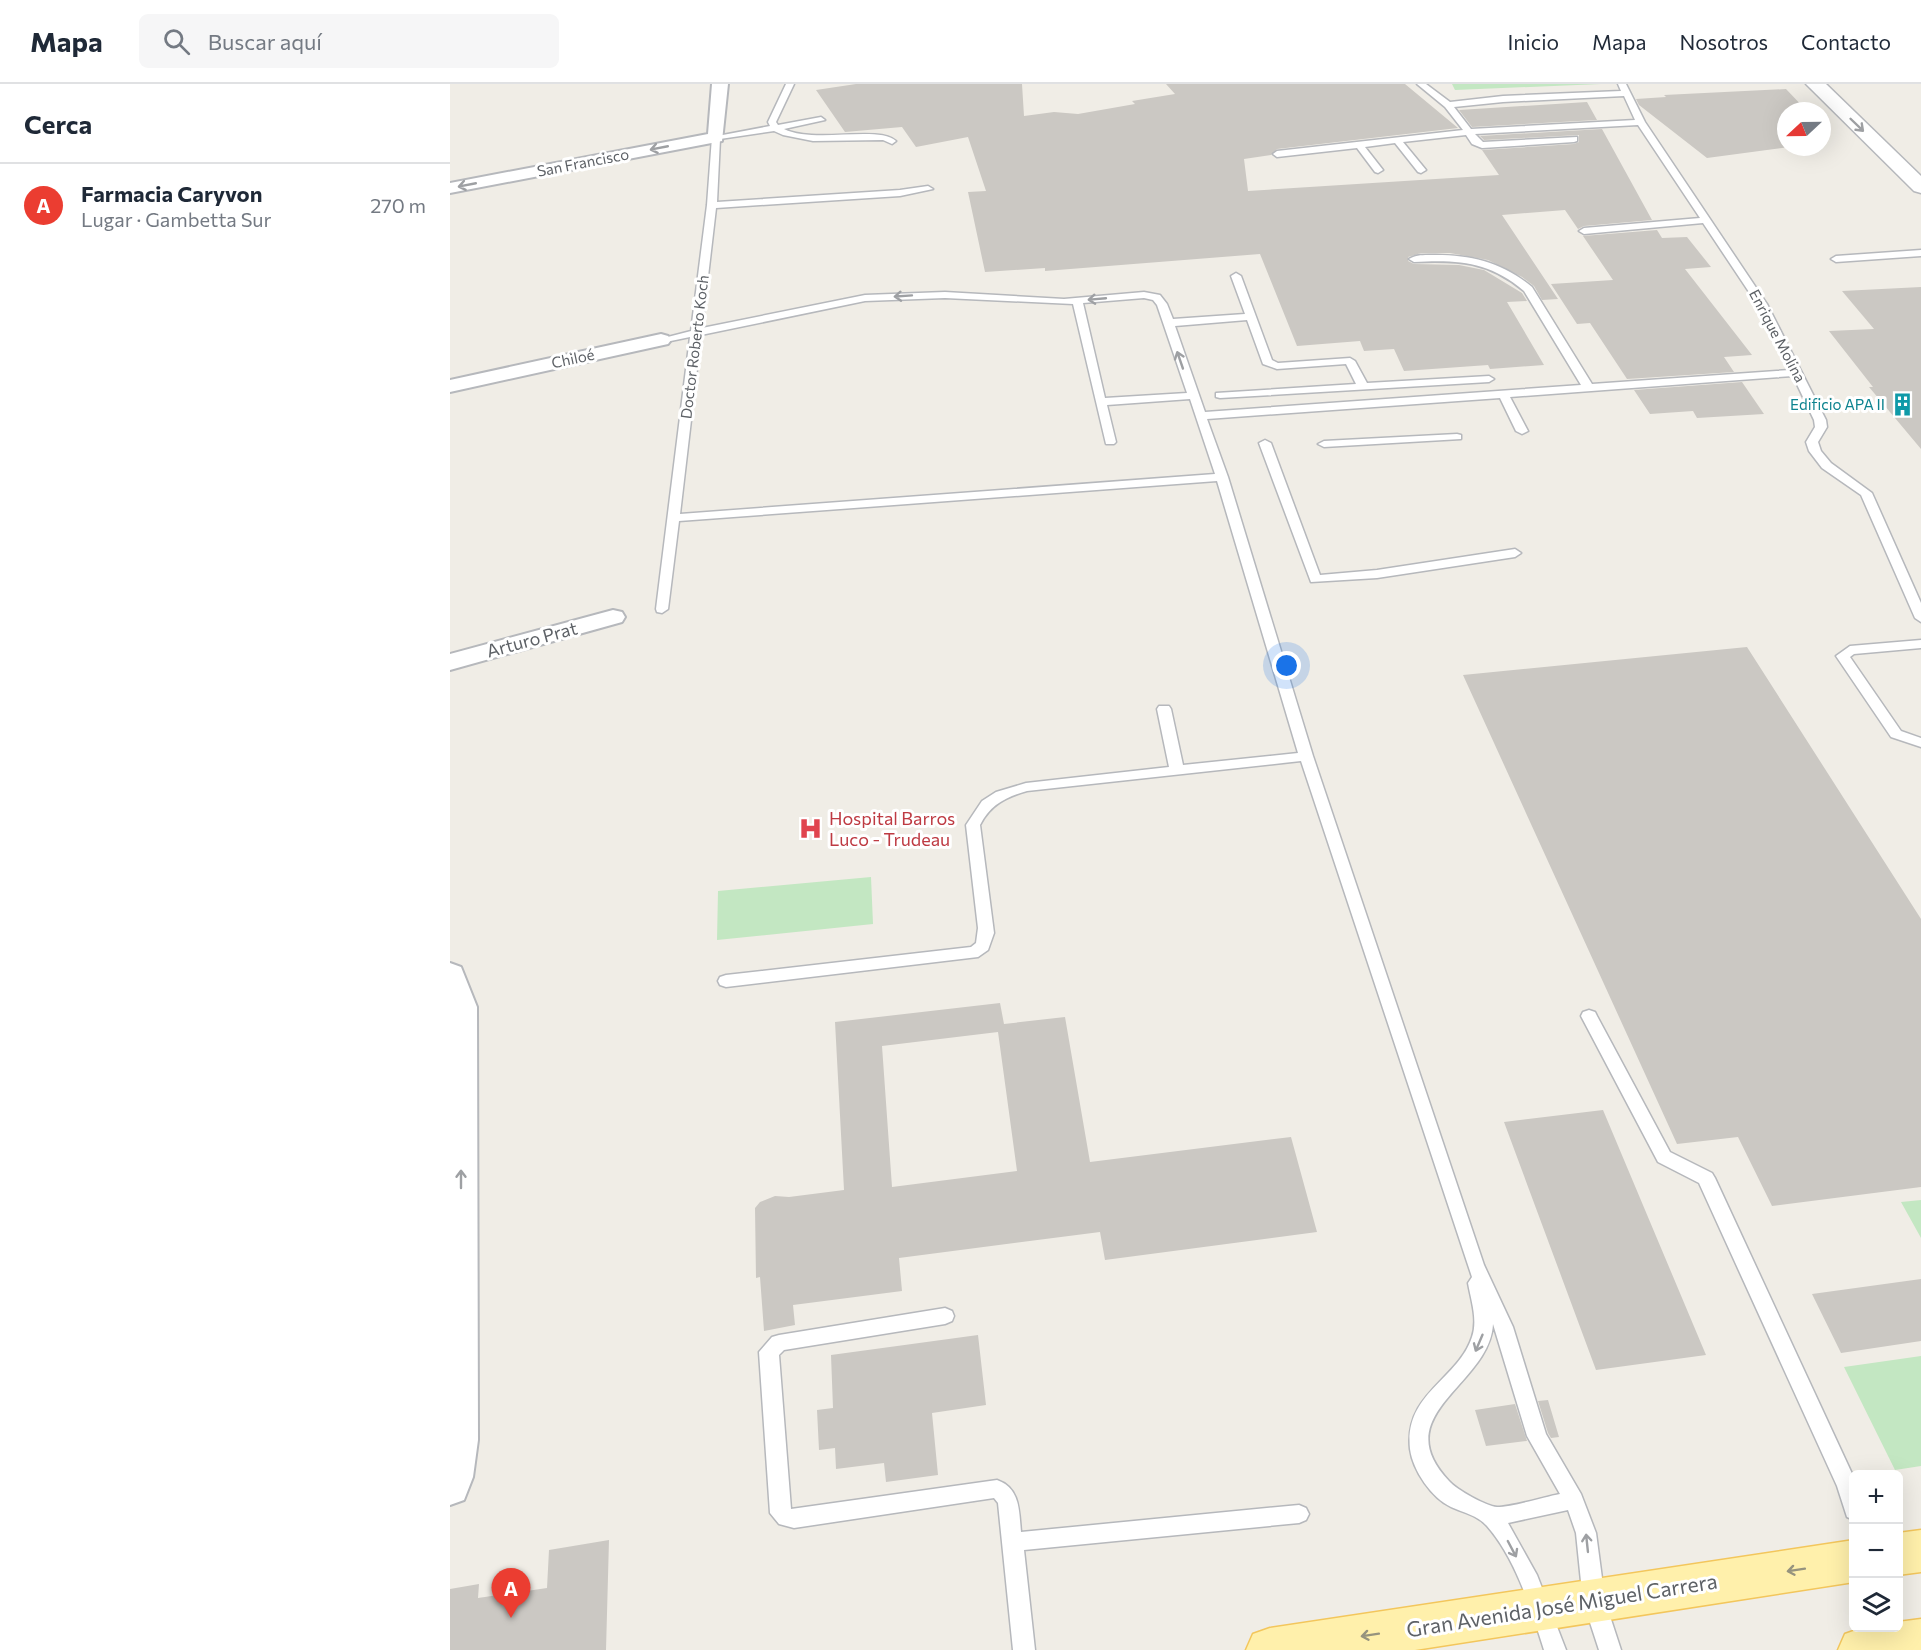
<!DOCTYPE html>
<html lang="es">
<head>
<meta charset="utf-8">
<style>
	body { margin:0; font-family:Commissioner,sans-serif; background:#f6f6f7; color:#1f2937 }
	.controls { position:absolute; right:18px; bottom:18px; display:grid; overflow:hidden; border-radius:9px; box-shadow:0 6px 24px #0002 }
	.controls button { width:54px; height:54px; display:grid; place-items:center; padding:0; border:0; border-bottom:2px solid #e0e1e3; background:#fff; color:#1f2937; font:30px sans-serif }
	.compass { position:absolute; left:1327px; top:18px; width:54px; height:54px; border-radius:50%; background:#fff; box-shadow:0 6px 24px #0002; rotate:248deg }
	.you { position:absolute; left:837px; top:582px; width:21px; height:21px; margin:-15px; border:4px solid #fff; border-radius:50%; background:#1a73e8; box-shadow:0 0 0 9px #1a73e833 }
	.badge { display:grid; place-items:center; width:39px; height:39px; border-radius:50%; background:#eb3d31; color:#fff; font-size:20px; font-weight:700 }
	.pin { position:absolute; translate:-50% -50px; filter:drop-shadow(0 2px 3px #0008) }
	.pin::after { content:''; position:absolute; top:32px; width:21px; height:18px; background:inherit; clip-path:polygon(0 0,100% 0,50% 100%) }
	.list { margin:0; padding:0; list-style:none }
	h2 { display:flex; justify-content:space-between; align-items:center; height:78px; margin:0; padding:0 24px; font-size:26px }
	h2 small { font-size:20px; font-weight:400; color:#747a83 }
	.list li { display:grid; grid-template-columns:39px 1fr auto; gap:18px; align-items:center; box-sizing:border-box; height:84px; padding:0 24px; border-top:2px solid #e0e1e3 }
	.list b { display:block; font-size:22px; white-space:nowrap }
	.list p { margin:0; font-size:20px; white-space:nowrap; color:#747a83 }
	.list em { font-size:20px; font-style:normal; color:#747a83 }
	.icon { flex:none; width:33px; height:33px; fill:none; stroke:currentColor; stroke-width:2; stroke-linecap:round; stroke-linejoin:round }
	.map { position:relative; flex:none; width:1471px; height:1566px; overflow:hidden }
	header { display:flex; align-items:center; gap:36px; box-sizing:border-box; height:84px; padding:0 30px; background:#fff; border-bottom:2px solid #e0e1e3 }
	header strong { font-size:28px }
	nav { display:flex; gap:33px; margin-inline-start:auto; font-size:21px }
	.search { width:420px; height:54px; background:#f6f6f7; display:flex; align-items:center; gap:15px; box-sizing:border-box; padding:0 21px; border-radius:9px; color:#747a83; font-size:22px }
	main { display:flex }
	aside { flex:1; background:#fff }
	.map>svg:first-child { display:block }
	.green { fill:#c3e7c2 }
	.building { fill:#cbc8c3; fill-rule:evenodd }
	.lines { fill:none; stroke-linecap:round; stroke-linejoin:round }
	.service-casing { stroke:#b6b8bc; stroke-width:3 }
	.minor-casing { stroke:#b6b8bc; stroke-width:4 }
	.tertiary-casing { stroke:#b6b8bc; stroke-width:3 }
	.primary-casing { stroke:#f3c65c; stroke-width:3 }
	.service { fill:#fff; fill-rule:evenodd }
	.minor { fill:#fff; fill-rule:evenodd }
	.tertiary { fill:#fff; fill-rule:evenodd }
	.primary { fill:#fff0ab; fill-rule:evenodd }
	.oneway { stroke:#9ea0a3 }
	.oneway2 { stroke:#96937e }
	.labels { text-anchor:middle; stroke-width:6; stroke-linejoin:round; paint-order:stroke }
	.far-street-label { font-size:15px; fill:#5d6166; stroke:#fff }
	.far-culture-label { font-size:15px; fill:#0d838f; stroke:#fff; text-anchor:end }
	.street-label { font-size:18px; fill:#5d6166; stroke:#fff }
	.health-label { font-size:18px; fill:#be3a42; stroke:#fff; text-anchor:start }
	.near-street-label { font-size:21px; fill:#5d6166; stroke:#fff }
</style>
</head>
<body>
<header>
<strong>Mapa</strong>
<div class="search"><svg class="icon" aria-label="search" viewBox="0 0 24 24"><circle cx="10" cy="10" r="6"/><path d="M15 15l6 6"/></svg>Buscar aquí</div>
<nav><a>Inicio</a><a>Mapa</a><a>Nosotros</a><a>Contacto</a></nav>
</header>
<main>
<aside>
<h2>Cerca<small></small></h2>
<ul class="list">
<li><span class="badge">A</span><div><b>Farmacia Caryvon</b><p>Lugar · Gambetta Sur</p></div><em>270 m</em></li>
</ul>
</aside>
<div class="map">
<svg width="1471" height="1566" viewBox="0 0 1471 1566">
	<rect width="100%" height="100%" fill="#f0ede6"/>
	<path class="green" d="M 1002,0 L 1151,0 L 1005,6 Z
		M 421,793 L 423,840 L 267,856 L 268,807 Z
		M 1471,1116 L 1471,1154 L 1451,1118 Z
		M 1471,1272 L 1471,1382 L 1445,1386 L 1394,1283 Z"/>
	<path class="building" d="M 406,0 L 572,0 L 574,32 L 604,28 L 628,30 L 685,20 L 682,17 L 725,10 L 716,0 L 955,0 L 1008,44 L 827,65 L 821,71 L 794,75 L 798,107 L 1049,91 L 1032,66 L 1124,60 L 1129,58 L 1129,51 L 1034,56 L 1030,52 L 1152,45 L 1202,136 L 1134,142 L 1128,145 L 1115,126 L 1052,131 L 1108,215 L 1092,216 L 1084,202 L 1072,193 L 1038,176 L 1000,169 L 971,169 L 958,173 L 958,177 L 964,180 L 1009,181 L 1034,186 L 1072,209 L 1077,217 L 1057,218 L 1094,281 L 1040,285 L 1038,281 L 954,287 L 944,265 L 914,267 L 910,257 L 847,262 L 810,170 L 595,187 L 595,184 L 535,188 L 518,108 L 536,107 L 518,53 L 466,63 L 452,43 L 395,48 L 366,6 Z
		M 1336,5 L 1357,27 L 1336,27 L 1336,63 L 1340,63 L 1257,74 L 1189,21 L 1186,15 L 1216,13 L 1214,11 Z
		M 1137,18 L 1147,36 L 1022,43 L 1009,26 Z
		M 1207,146 L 1212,154 L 1237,153 L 1261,183 L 1235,185 L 1302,271 L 1274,273 L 1284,288 L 1177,295 L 1140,239 L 1127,240 L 1101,200 L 1163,196 L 1133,152 Z
		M 1471,203 L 1471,365 L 1419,303 L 1423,303 L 1379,247 L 1424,245 L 1392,207 Z
		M 1292,298 L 1314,330 L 1247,334 L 1243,327 L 1200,330 L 1184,306 Z
		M 1297,563 L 1471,835 L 1471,1103 L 1322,1122 L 1288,1053 L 1227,1060 L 1013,591 Z
		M 550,919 L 554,940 L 615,933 L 640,1078 L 841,1053 L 867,1148 L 655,1176 L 650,1148 L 449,1174 L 452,1207 L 343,1221 L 345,1241 L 314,1247 L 310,1193 L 306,1194 L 305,1124 L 310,1118 L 325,1112 L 339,1113 L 394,1106 L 385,938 ZM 548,948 L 567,1087 L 442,1103 L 432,962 Z
		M 1153,1026 L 1256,1271 L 1146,1286 L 1054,1038 Z
		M 1471,1195 L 1471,1257 L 1391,1269 L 1362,1210 Z
		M 528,1251 L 536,1321 L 482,1329 L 488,1391 L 436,1398 L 434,1379 L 386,1385 L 385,1364 L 369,1366 L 367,1326 L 383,1324 L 381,1271 Z
		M 1098,1316 L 1109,1353 L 1101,1354 L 1098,1349 L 1088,1317 Z
		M 1065,1320 L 1077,1357 L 1036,1362 L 1025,1326 Z
		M 159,1456 L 156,1566 L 0,1566 L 0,1505 L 29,1500 L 28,1514 L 97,1504 L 99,1466 Z"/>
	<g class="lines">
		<defs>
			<path id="service" d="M 336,0 L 344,0 L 326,38 L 328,41 L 371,33 L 375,36 L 334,45 C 364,60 428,41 446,57 L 442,60 L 433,56 L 363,57 L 333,51 L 324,47 L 270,55 L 267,118 L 450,106 L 478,102 L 483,105 L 450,112 L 266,124 L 252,244 L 415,211 L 495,208 L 614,215 L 694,208 L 710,211 L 717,220 L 723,235 L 795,230 L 781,192 L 786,189 L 791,192 L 822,276 L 828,279 L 900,274 L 905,277 L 917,299 L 1039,292 L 1044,295 L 1039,298 L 770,314 L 766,313 L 766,309 L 906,300 L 896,280 L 827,285 L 813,280 L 797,236 L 725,242 L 755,328 L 1131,301 L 1074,207 C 1038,177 1009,176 964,178 L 959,175 C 966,170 977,171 986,171 C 1023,171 1053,179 1082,203 L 1142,300 L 1340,286 L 1307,220 L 1253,139 L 1134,150 L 1129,147 L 1134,144 L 1250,134 L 1188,41 L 1025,50 L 1033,58 L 1127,53 L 1127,57 L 1124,58 L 1032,64 L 1022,60 L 1016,51 L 953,58 L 976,86 L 971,89 L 968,88 L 945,59 L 915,63 L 933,86 L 928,89 L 925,88 L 907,64 L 827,73 L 823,70 L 827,67 L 1013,46 L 995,23 L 967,0 L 976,0 L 1000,18 L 1053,12 L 1171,7 L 1168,0 L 1176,0 L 1195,38 L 1317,220 L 1376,336 L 1377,343 L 1368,358 L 1371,367 L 1381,379 L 1422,409 L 1471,519 L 1471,538 L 1465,534 L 1411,411 L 1372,384 L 1359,367 L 1356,358 L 1365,343 L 1364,336 L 1343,292 L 1060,313 L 1078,347 L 1072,350 L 1066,347 L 1050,314 L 757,335 L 778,393 L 863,672 L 1034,1181 L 1063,1243 L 1096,1350 L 1131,1410 L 1146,1449 L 1155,1517 L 1171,1566 L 1149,1566 L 1133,1517 L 1126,1449 L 1118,1426 L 1058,1439 L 1087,1491 L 1116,1566 L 1094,1566 C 1081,1525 1066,1475 1037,1442 C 1027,1431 1014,1429 1001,1423 C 982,1414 963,1387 960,1365 C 954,1309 1008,1296 1022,1253 C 1028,1236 1021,1216 1018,1199 L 1022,1193 L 851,677 L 577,707 C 556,713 540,721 530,741 L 544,849 L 538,866 L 528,873 L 276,903 L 270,901 L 268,897 L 270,893 L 276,891 L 521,863 L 526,859 L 528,844 L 516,741 L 532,717 L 546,708 L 576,699 L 719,683 L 707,625 L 709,622 L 719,622 L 721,625 L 733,681 L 848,669 L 767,397 L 229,437 L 218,525 L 212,529 L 207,528 L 206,525 L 240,253 L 211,259 L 206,256 L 241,247 L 257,121 L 262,53 L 320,42 L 318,38 ZM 1174,12 L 1185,36 L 1021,45 L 1004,23 L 1053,18 ZM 495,214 L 623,220 L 656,360 L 664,360 L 666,358 L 657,321 L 740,315 L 765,390 L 230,430 L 251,251 L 415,217 ZM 694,214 L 703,216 L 707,221 L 737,309 L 655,314 L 633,219 ZM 1043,1240 L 1077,1352 L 1110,1410 C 1094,1413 1062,1423 1047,1423 C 1036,1422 1007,1406 999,1397 C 935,1330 1040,1301 1043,1240 Z
				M 1471,166 L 1471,172 L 1386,178 L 1381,175 L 1386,172 Z
				M 1007,350 L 1011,351 L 1011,355 L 874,363 L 868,360 L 874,357 Z
				M 815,356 L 821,359 L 870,491 L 927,486 L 1065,465 L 1071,469 L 1065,473 L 927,494 L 861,498 L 809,359 Z
				M 1471,556 L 1471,564 L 1404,570 L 1400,573 L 1451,647 L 1471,654 L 1471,663 L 1441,653 L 1386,572 L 1400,562 Z
				M 1139,926 L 1145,928 L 1147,932 L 1220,1068 L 1262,1089 L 1265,1094 L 1404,1394 L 1404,1436 L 1397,1433 L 1387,1402 L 1249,1099 L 1208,1078 L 1131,932 L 1133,928 Z
				M 495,1224 L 502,1227 L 504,1232 L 502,1237 L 495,1240 L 334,1266 L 329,1271 L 341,1425 L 547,1396 C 570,1404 569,1426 571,1448 L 849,1421 L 856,1424 L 859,1430 L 856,1436 L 849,1439 L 574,1466 L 585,1566 L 563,1566 L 548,1419 L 544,1414 L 344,1444 L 329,1440 L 320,1429 L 309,1268 L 322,1253 L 329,1251 Z"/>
			<path id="minor" d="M 262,0 L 278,0 L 272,57 L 0,109 L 0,99 L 258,50 Z
				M 211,250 L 218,252 L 221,256 L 218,260 L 0,308 L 0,296 Z
				M 163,526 L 172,528 L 175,533 L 172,538 L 0,586 L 0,570 Z
				M 0,879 L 11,883 L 27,923 L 28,1356 L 23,1393 L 14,1416 L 0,1421 Z"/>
			<path id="tertiary" d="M 1356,0 L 1376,0 L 1471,92 L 1471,109 L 1464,107 Z"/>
			<path id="primary" d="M 1471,1446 L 1471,1488 L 1448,1491 L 1448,1449 Z
				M 1404,1456 L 1404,1498 L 965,1566 L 796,1566 L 803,1550 L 820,1544 Z
				M 1471,1535 L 1471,1566 L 1388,1566 L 1395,1550 L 1412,1544 L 1448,1544 L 1448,1538 Z"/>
		</defs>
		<use href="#service" class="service-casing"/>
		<use href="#minor" class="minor-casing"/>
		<use href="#tertiary" class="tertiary-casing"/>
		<use href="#primary" class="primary-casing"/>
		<use href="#service" class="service"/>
		<use href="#minor" class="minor"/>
		<use href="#tertiary" class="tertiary"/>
		<use href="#primary" class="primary"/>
	</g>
	<defs><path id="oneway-shaft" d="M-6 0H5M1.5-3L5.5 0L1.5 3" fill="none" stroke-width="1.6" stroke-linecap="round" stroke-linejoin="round" transform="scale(1.5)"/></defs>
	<g class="oneway">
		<use href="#oneway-shaft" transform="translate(1407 41) rotate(44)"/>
		<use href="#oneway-shaft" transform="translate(209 64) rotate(169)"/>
		<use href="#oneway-shaft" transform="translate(17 101) rotate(169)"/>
		<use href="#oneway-shaft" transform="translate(453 212) rotate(176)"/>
		<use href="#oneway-shaft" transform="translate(647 215) rotate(175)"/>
		<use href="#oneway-shaft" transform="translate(730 276) rotate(-109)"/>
		<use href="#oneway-shaft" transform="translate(11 1095) rotate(-90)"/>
		<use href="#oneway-shaft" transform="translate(1029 1259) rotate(113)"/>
		<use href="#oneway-shaft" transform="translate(1137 1459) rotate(-96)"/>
		<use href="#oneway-shaft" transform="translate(1062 1465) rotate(62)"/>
	</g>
	<g class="oneway2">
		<use href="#oneway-shaft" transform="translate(1346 1486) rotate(171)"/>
		<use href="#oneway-shaft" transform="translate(920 1551) rotate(171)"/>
	</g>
	<defs>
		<symbol id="building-bare" viewBox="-9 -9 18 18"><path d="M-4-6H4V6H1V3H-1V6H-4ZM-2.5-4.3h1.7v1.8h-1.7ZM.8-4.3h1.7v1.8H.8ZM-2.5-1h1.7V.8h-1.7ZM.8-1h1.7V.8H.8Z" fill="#0f9aa8" stroke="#fff" stroke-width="2.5" paint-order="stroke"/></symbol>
		<symbol id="hospital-bare" viewBox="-9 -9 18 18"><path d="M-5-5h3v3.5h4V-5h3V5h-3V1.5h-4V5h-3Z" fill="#e0444e" stroke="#fff" stroke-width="2.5" paint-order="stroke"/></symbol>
	</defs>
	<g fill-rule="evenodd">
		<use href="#building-bare" x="1436" y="304" width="33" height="33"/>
		<use href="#hospital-bare" x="344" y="728" width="33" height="33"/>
	</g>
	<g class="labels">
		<g class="far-street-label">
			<text transform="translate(133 79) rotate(-11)" y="5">San Francisco</text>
			<text transform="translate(1327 252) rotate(62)" y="5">Enrique Molina</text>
			<text transform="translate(245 263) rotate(-83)" y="5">Doctor Roberto Koch</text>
			<text transform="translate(123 275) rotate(-12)" y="5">Chiloé</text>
		</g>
		<g class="far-culture-label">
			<text x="1435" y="326">Edificio APA II</text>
		</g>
		<g class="street-label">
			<text transform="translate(82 556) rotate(-15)" y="6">Arturo Prat</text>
		</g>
		<g class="health-label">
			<text x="379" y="741">Hospital Barros<tspan x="379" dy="21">Luco - Trudeau</tspan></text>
		</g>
		<g class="near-street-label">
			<text transform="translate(1112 1522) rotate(-9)" y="7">Gran Avenida José Miguel Carrera</text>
		</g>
	</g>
</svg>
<div class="controls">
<button>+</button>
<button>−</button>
<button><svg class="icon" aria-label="layers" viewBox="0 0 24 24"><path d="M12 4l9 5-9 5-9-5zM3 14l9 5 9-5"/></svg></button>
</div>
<svg class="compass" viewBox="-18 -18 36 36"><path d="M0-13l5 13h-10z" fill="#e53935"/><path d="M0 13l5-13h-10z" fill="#747a83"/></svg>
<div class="you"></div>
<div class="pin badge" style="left:61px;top:1534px">A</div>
</div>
</main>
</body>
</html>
